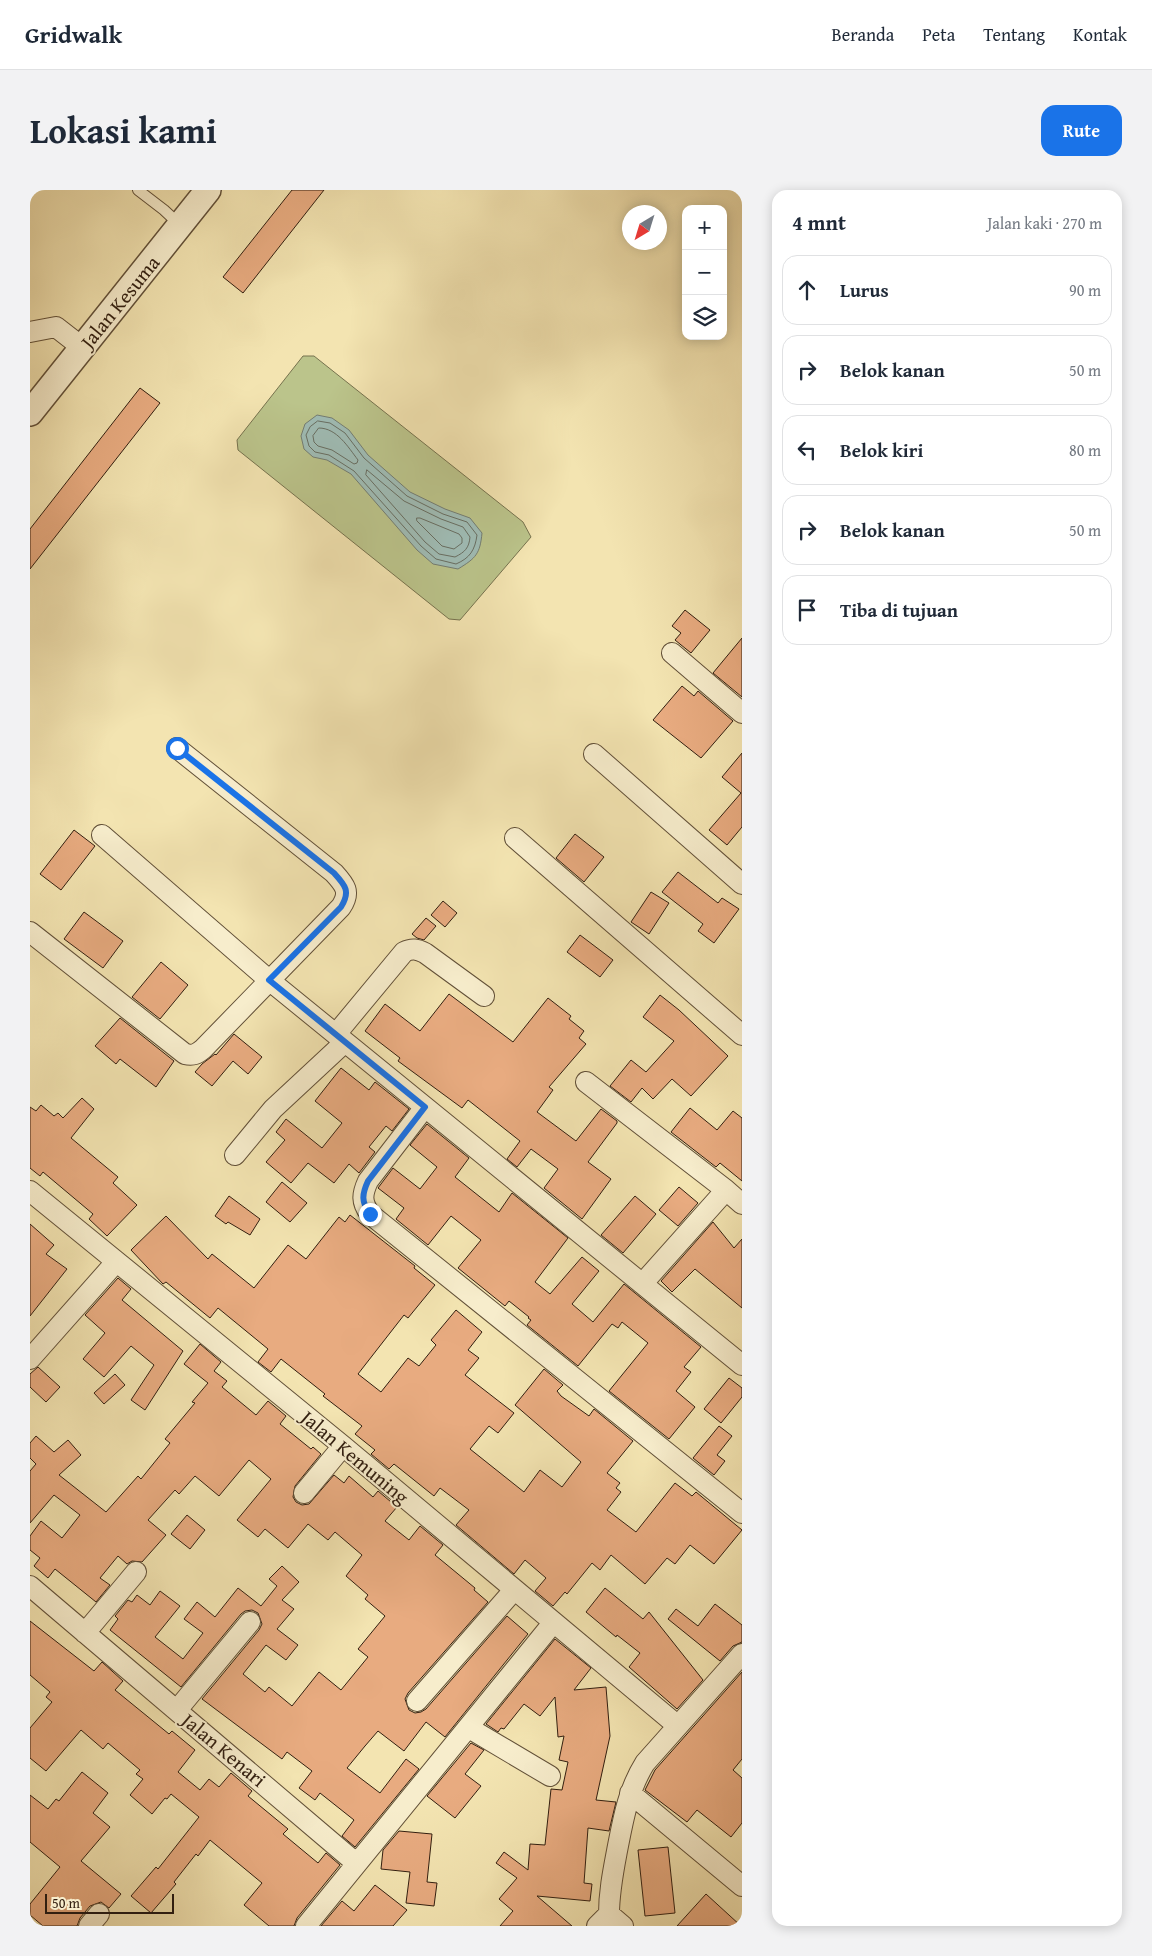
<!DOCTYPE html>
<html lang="id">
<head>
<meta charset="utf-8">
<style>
	body { margin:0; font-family:"Gentium Book Plus",serif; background:#f2f2f3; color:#1f2937 }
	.controls { position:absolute; right:15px; top:15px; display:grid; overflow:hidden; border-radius:10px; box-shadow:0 2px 12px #0003 }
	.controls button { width:45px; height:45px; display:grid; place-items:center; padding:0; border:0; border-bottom:1px solid #e0e1e3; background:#fff; color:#1f2937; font:25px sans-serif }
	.compass { position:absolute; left:592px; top:15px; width:45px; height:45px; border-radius:50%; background:#fff; box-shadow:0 2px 12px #0003; rotate:218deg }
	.scale { position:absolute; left:15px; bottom:12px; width:129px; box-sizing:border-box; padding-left:5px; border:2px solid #321f10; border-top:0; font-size:14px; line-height:18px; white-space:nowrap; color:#321f10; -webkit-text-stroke:4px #f7edcc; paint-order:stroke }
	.stop { position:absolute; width:15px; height:15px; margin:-11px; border:4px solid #1a73e8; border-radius:50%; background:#fff }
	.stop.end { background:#1a73e8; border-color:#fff; box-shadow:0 1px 5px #0008 }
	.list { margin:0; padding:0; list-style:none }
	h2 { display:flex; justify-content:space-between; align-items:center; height:65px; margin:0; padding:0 20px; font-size:21px }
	h2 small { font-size:16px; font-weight:400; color:#747a83 }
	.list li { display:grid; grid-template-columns:32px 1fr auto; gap:15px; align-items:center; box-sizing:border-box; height:70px; margin:0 10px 10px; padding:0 10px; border:1px solid #e0e1e3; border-radius:15px }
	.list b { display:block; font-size:19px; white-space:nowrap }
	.list em { font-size:16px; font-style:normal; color:#747a83 }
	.icon { flex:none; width:28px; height:28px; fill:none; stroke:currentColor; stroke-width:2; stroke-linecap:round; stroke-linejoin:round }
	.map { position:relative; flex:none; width:712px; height:1736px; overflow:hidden; border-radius:15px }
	header { display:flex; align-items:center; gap:30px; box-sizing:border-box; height:70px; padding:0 25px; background:#fff; border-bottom:1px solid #e0e1e3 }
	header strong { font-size:24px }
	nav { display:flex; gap:28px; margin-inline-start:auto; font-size:18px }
	.intro { display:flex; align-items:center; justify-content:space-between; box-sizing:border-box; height:120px; padding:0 30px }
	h1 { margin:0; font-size:35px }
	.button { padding:12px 22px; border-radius:15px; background:#1a73e8; color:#fff; font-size:18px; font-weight:700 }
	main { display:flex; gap:30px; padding:0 30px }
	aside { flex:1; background:#fff; border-radius:15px; box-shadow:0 2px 12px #0003 }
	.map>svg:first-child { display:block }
	.green { fill:#bbc48b; stroke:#76724e }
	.water { fill:#9fbcb5; stroke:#737d73 }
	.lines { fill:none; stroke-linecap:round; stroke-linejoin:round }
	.shore { stroke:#686e62; stroke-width:1 }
	.building { fill:#e8ab80; stroke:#321f10 }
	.service-casing { stroke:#625038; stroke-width:12 }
	.minor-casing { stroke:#625038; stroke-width:22 }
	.tertiary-casing { stroke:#625038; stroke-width:28 }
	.service { stroke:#f7edcc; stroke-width:10 }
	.minor { stroke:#f7edcc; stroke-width:20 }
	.tertiary { stroke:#f7edcc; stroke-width:25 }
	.route { stroke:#1a73e8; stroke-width:6 }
	.labels { text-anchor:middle; stroke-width:4; stroke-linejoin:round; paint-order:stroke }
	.street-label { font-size:20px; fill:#321f10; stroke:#f7edcc }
</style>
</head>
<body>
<header>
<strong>Gridwalk</strong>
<nav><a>Beranda</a><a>Peta</a><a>Tentang</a><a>Kontak</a></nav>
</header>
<div class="intro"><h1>Lokasi kami</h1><a class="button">Rute</a></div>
<main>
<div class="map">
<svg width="712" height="1736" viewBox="0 0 712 1736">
	<rect width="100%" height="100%" fill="#f3e4b1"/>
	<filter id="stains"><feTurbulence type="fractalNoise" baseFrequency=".004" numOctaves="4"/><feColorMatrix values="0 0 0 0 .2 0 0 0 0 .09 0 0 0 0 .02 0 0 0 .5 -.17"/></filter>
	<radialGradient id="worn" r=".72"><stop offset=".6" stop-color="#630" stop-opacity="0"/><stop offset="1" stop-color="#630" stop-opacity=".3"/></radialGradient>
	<path class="green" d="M 273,166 L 284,166 L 493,332 L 501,347 L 430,430 L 419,429 L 208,260 L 207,250 Z"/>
	<path class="water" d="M 287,225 L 302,228 L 319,240 L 338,265 L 380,302 L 415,319 L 440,328 L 452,343 C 450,364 446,368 428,379 L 403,374 L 387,360 L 321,284 L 297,270 L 283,267 L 274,259 L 271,246 L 275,234 Z"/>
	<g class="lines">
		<path class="shore" d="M 288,231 L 300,233 L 315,243 L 334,268 L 377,306 L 413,324 L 437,332 L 447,345 C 445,360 440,368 426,374 L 406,369 L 391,356 L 324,281 L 299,265 L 285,262 L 279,256 L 276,245 L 280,237 Z
			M 289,238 C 307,238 318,257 328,270 L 327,273 L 324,274 L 302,260 L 288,256 L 284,252 L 283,246 Z
			M 337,280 L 374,311 L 411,329 L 433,337 L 440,347 C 439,358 435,362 425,367 L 409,364 L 395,352 L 336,285 Z
			M 387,328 L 390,328 L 429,344 L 432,348 L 432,353 L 424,359 L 412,356 L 387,331 Z"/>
	</g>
	<path class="building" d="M 262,0 L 294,0 L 213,103 L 193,87 Z
		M 110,198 L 130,213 L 0,379 L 0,339 Z
		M 655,420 L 680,440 L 661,463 L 645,450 L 651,443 L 642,436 Z
		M 712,448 L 712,507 L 683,483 Z
		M 652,496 L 664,506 L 668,501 L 703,531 L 671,568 L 623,530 Z
		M 712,563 L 712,637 L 697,655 L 679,640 L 711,603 L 692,587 Z
		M 44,640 L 65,656 L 31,700 L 10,684 Z
		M 545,644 L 574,667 L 554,692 L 526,668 Z
		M 648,682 L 688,713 L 692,708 L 709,719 L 684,753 L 668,741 L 673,734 L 632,702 Z
		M 621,702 L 639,713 L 619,744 L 601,732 Z
		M 413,711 L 427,723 L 415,737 L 401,725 Z
		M 54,722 L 93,751 L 73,778 L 34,749 Z
		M 396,728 L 406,736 L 394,750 L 387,748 L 382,744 Z
		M 550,745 L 583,770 L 570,787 L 537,762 Z
		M 131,772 L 158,795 L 130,829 L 102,807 Z
		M 419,804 L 483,852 L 518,808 L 541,826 L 539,829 L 554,841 L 549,848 L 556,854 L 519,897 L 523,900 L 507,922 L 546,951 L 571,919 L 587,931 L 587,933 L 558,972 L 581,989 L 552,1029 L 514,998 L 528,979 L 501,959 L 487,977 L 477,969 L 490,951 L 438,910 L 432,918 L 368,871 L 370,868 L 335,841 L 355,814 L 390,841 Z
		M 630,805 L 649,820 L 698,866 L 661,906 L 642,889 L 623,909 L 612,898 L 601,912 L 580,896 L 601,870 L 616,882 L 644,851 L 613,827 Z
		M 90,828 L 144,871 L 126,897 L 90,869 L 86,874 L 65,856 Z
		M 204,844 L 232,867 L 218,884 L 203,871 L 182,896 L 165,882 L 172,874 L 185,864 L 186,865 Z
		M 311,878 L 339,900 L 345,892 L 379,919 L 362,941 L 356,936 L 339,957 L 345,962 L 329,983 L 319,974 L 304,993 L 278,973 L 261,993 L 236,972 L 255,950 L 246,942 L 256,929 L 292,958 L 312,933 L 285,911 Z
		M 52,908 L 64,919 L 41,948 L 88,987 L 83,993 L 107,1015 L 77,1046 L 59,1029 L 63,1024 L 13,982 L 10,986 L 0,978 L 0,917 L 6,921 L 11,915 L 24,926 L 28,923 L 33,928 Z
		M 660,918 L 687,940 L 703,921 L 712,928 L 712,991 L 690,973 L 686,977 L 641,942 Z
		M 397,934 L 439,968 L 425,987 L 469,1022 L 482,1003 L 538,1048 L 505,1092 L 520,1104 L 552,1067 L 569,1081 L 542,1114 L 563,1132 L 594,1094 L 671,1157 L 654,1177 L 661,1182 L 646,1201 L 665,1217 L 639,1249 L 579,1201 L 618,1153 L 592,1132 L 588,1138 L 582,1134 L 548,1176 L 497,1135 L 501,1130 L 498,1128 L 499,1127 L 479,1111 L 475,1116 L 428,1078 L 451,1050 L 421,1026 L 398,1055 L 366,1029 L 374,1018 L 348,998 L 363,978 L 390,999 L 407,977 L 380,955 Z
		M 252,992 L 277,1013 L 260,1032 L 236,1012 Z
		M 649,997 L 668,1013 L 648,1036 L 629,1020 Z
		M 199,1006 L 230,1029 L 220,1045 L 198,1032 L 196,1034 L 185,1026 Z
		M 605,1006 L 626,1024 L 593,1063 L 571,1045 Z
		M 320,1025 L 385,1076 L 384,1078 L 405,1095 L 378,1128 L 374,1125 L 328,1184 L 351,1202 L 378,1168 L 389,1176 L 406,1155 L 401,1150 L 426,1120 L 452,1142 L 438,1160 L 449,1168 L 435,1185 L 484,1223 L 468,1243 L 459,1236 L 440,1259 L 494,1302 L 510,1280 L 532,1297 L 551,1272 L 485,1215 L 514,1179 L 533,1195 L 527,1201 L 531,1206 L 559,1226 L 564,1219 L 603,1251 L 577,1283 L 590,1293 L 586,1298 L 591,1302 L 577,1320 L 606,1342 L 645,1293 L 662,1306 L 666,1302 L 712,1340 L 684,1374 L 660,1355 L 645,1374 L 637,1368 L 615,1394 L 581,1365 L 570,1380 L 562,1373 L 537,1404 L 535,1402 L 523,1416 L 505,1401 L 516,1388 L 495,1370 L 484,1384 L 426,1335 L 439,1320 L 410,1298 L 404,1306 L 364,1274 L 359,1279 L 341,1264 L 345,1260 L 325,1244 L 332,1236 L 293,1206 L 295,1204 L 251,1169 L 241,1182 L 228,1172 L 238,1159 L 188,1118 L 180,1128 L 136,1092 L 133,1094 L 101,1060 L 136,1026 L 178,1069 L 182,1064 L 224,1098 L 258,1055 L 276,1069 L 309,1027 L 315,1032 Z
		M 683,1032 L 704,1058 L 712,1049 L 712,1118 L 665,1079 L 642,1102 L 631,1091 Z
		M 0,1034 L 24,1055 L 16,1064 L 37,1079 L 0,1126 Z
		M 88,1088 L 101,1099 L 92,1110 L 153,1161 L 115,1220 L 101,1210 L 124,1175 L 101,1156 L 74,1187 L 53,1169 L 75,1143 L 55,1125 Z
		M 170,1154 L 191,1172 L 184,1181 L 197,1191 L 192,1197 L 226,1225 L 238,1211 L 256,1226 L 250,1234 L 281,1259 L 283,1257 L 291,1264 L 265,1296 L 263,1307 L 266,1312 L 272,1315 L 279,1314 L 304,1285 L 314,1293 L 319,1286 L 343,1307 L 348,1301 L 367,1317 L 355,1331 L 379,1350 L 390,1336 L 413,1355 L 405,1365 L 445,1398 L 444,1400 L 458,1412 L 378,1503 L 375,1509 L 379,1520 L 385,1523 L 391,1522 L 396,1519 L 477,1426 L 498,1444 L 415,1547 L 396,1532 L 374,1561 L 348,1541 L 335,1556 L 317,1578 L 350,1603 L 376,1569 L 389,1579 L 325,1657 L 312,1646 L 324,1630 L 290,1603 L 285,1610 L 269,1598 L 282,1581 L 257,1562 L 252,1569 L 172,1509 L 229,1440 L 232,1434 L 228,1423 L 222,1420 L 215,1421 L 211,1424 L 151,1497 L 80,1440 L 88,1429 L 85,1426 L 98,1410 L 102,1412 L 107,1405 L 120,1415 L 130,1401 L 150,1416 L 125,1447 L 153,1469 L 173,1443 L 154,1429 L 167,1412 L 185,1427 L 208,1398 L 231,1416 L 247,1396 L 239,1389 L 252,1376 L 269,1392 L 252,1410 L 264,1419 L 247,1439 L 268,1455 L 256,1470 L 236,1455 L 213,1484 L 235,1502 L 239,1497 L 262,1516 L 289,1482 L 311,1500 L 338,1467 L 328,1459 L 355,1426 L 335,1409 L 338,1405 L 316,1386 L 332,1365 L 305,1342 L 298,1350 L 278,1334 L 258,1358 L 235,1339 L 228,1347 L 207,1330 L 241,1289 L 219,1270 L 189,1306 L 165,1286 L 149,1304 L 145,1300 L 118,1330 L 136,1345 L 112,1372 L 102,1371 L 97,1374 L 88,1366 L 70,1388 L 80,1395 L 66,1412 L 25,1379 L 18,1388 L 4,1376 L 10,1368 L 0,1360 L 0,1346 L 11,1331 L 32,1348 L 50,1325 L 24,1305 L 0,1333 L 0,1281 L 6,1274 L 0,1268 L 0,1253 L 6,1246 L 24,1262 L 38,1250 L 51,1265 L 29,1285 L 76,1322 L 108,1286 L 111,1289 L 140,1253 L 135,1249 L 165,1213 L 162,1212 L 178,1193 L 154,1174 Z
		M 8,1177 L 30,1197 L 16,1212 L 0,1197 L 0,1184 Z
		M 85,1184 L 95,1195 L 74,1214 L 64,1203 Z
		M 699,1188 L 712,1198 L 712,1207 L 691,1233 L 674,1219 Z
		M 689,1236 L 702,1246 L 687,1265 L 695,1271 L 684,1285 L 663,1268 Z
		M 157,1325 L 175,1340 L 160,1359 L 141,1344 Z
		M 575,1398 L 613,1429 L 619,1422 L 673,1490 L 647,1519 L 599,1477 L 610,1463 L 587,1445 L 586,1447 L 556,1422 Z
		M 685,1414 L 712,1435 L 712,1452 L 703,1456 L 690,1471 L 638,1429 L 646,1419 L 668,1436 Z
		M 0,1431 L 64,1481 L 72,1472 L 93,1491 L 85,1500 L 139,1544 L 142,1541 L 165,1560 L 148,1582 L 170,1600 L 179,1589 L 189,1597 L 201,1583 L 222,1601 L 218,1606 L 258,1639 L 253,1644 L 288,1673 L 296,1663 L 310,1675 L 267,1728 L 264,1736 L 239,1736 L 214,1715 L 232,1693 L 180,1650 L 168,1666 L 166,1664 L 144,1692 L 146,1694 L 121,1723 L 101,1706 L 126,1677 L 128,1679 L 169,1627 L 141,1604 L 137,1609 L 135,1608 L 122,1624 L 100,1605 L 113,1589 L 106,1584 L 110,1580 L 78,1553 L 73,1559 L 51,1540 L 16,1581 L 0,1568 L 0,1538 L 22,1512 L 16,1507 L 20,1502 L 0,1485 Z
		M 525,1449 L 561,1478 L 544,1500 L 576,1497 L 580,1546 L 566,1610 L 586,1612 L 579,1641 L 558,1638 L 554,1693 L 562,1694 L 560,1711 L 507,1706 L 542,1736 L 470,1736 L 483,1721 L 469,1709 L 487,1688 L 466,1673 L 474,1662 L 498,1680 L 500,1654 L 515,1655 L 521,1599 L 532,1600 L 538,1572 L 529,1570 L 534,1546 L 528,1547 L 525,1507 L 510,1526 L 494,1514 L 474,1539 L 471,1538 L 468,1542 L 456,1534 Z
		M 712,1482 L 712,1569 L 703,1580 L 712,1588 L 712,1633 L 701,1647 L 667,1620 L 657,1632 L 615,1600 L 625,1580 Z
		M 441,1553 L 454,1560 L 435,1584 L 451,1596 L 425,1628 L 397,1606 Z
		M 52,1582 L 78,1603 L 63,1623 L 80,1637 L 51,1671 L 91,1704 L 79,1718 L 71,1712 L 60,1716 L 50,1728 L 47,1736 L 13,1736 L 0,1725 L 0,1714 L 30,1677 L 0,1652 L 0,1605 L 18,1619 L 26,1609 L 29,1611 Z
		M 369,1641 L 402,1644 L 397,1692 L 407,1693 L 404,1716 L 376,1713 L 380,1682 L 351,1679 L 353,1660 Z
		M 638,1657 L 645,1723 L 615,1726 L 608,1660 Z
		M 345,1695 L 377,1720 L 363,1736 L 291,1736 L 312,1711 L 324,1721 Z
		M 676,1704 L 711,1736 L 647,1736 Z"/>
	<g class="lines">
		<defs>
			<path id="service" d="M 108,0 L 134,20 L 150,35"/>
			<path id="minor" d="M 0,142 L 26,137 L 53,158
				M 642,463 L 712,523
				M 564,564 L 712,694
				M 72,645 L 239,790 L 712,1175
				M 485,648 L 712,845
				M 0,742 L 155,864 C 163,866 167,864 173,859 L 311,717 C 321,702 315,695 304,683 L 147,558
				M 306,844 L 374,762 C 382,758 387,759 395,763 L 454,806
				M 556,892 L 696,1000
				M 395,917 L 338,991 C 332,1004 331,1012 340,1024 L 712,1323
				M 205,965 L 243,919 L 315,852
				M 0,1001 L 313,1256 L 648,1536
				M 613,1093 L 696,1000 L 712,1014
				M 0,1169 L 86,1072
				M 274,1303 L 313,1256
				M 0,1396 L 326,1673
				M 55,1443 L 106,1382
				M 387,1511 L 484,1400
				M 147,1520 L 220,1432
				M 439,1538 L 520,1586
				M 600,1603 L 712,1696
				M 579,1724 L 593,1736
				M 59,1736 L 69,1724
				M 276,1736 L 523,1433
				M 567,1736 L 579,1724 C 579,1702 583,1682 587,1661 C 593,1630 598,1600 615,1573 L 712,1464"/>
			<path id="tertiary" d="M 0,223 L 178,0"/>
		</defs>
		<use href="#service" class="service-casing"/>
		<use href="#minor" class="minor-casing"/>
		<use href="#tertiary" class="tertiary-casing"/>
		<use href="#service" class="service"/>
		<use href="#minor" class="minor"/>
		<use href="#tertiary" class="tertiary"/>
	</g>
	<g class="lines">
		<path class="route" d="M 147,558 L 304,683 C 315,695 321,701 311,717 L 239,790 L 395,917 L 338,991 C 332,1004 331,1012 340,1024"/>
	</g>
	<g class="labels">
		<g class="street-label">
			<text transform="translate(90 112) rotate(-51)" y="7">Jalan Kesuma</text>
			<text transform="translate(325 1267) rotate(40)" y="7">Jalan Kemuning</text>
			<text transform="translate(194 1560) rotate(40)" y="7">Jalan Kenari</text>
		</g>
	</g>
	<rect width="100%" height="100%" filter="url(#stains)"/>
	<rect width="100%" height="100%" fill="url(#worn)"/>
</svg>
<div class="controls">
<button>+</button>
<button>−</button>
<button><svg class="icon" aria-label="layers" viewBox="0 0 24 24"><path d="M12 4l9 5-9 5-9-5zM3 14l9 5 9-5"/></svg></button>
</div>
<svg class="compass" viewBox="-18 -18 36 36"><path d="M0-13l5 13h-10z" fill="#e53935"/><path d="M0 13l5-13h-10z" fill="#747a83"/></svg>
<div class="scale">50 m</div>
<div class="stop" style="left:147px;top:558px"></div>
<div class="stop end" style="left:340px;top:1024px"></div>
</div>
<aside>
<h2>4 mnt<small>Jalan kaki · 270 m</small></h2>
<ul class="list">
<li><svg class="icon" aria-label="ahead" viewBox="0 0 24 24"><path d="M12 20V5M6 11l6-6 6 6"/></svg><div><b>Lurus</b></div><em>90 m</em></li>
<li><svg class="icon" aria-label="right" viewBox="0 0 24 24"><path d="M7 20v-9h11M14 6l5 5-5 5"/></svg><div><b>Belok kanan</b></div><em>50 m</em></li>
<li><svg class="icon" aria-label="left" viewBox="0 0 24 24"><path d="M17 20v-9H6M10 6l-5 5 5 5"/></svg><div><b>Belok kiri</b></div><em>80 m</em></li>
<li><svg class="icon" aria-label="right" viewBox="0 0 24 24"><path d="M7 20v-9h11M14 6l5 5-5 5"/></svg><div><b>Belok kanan</b></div><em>50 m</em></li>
<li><svg class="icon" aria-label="arrive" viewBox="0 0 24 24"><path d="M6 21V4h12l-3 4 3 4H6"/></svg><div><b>Tiba di tujuan</b></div></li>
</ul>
</aside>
</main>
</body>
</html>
